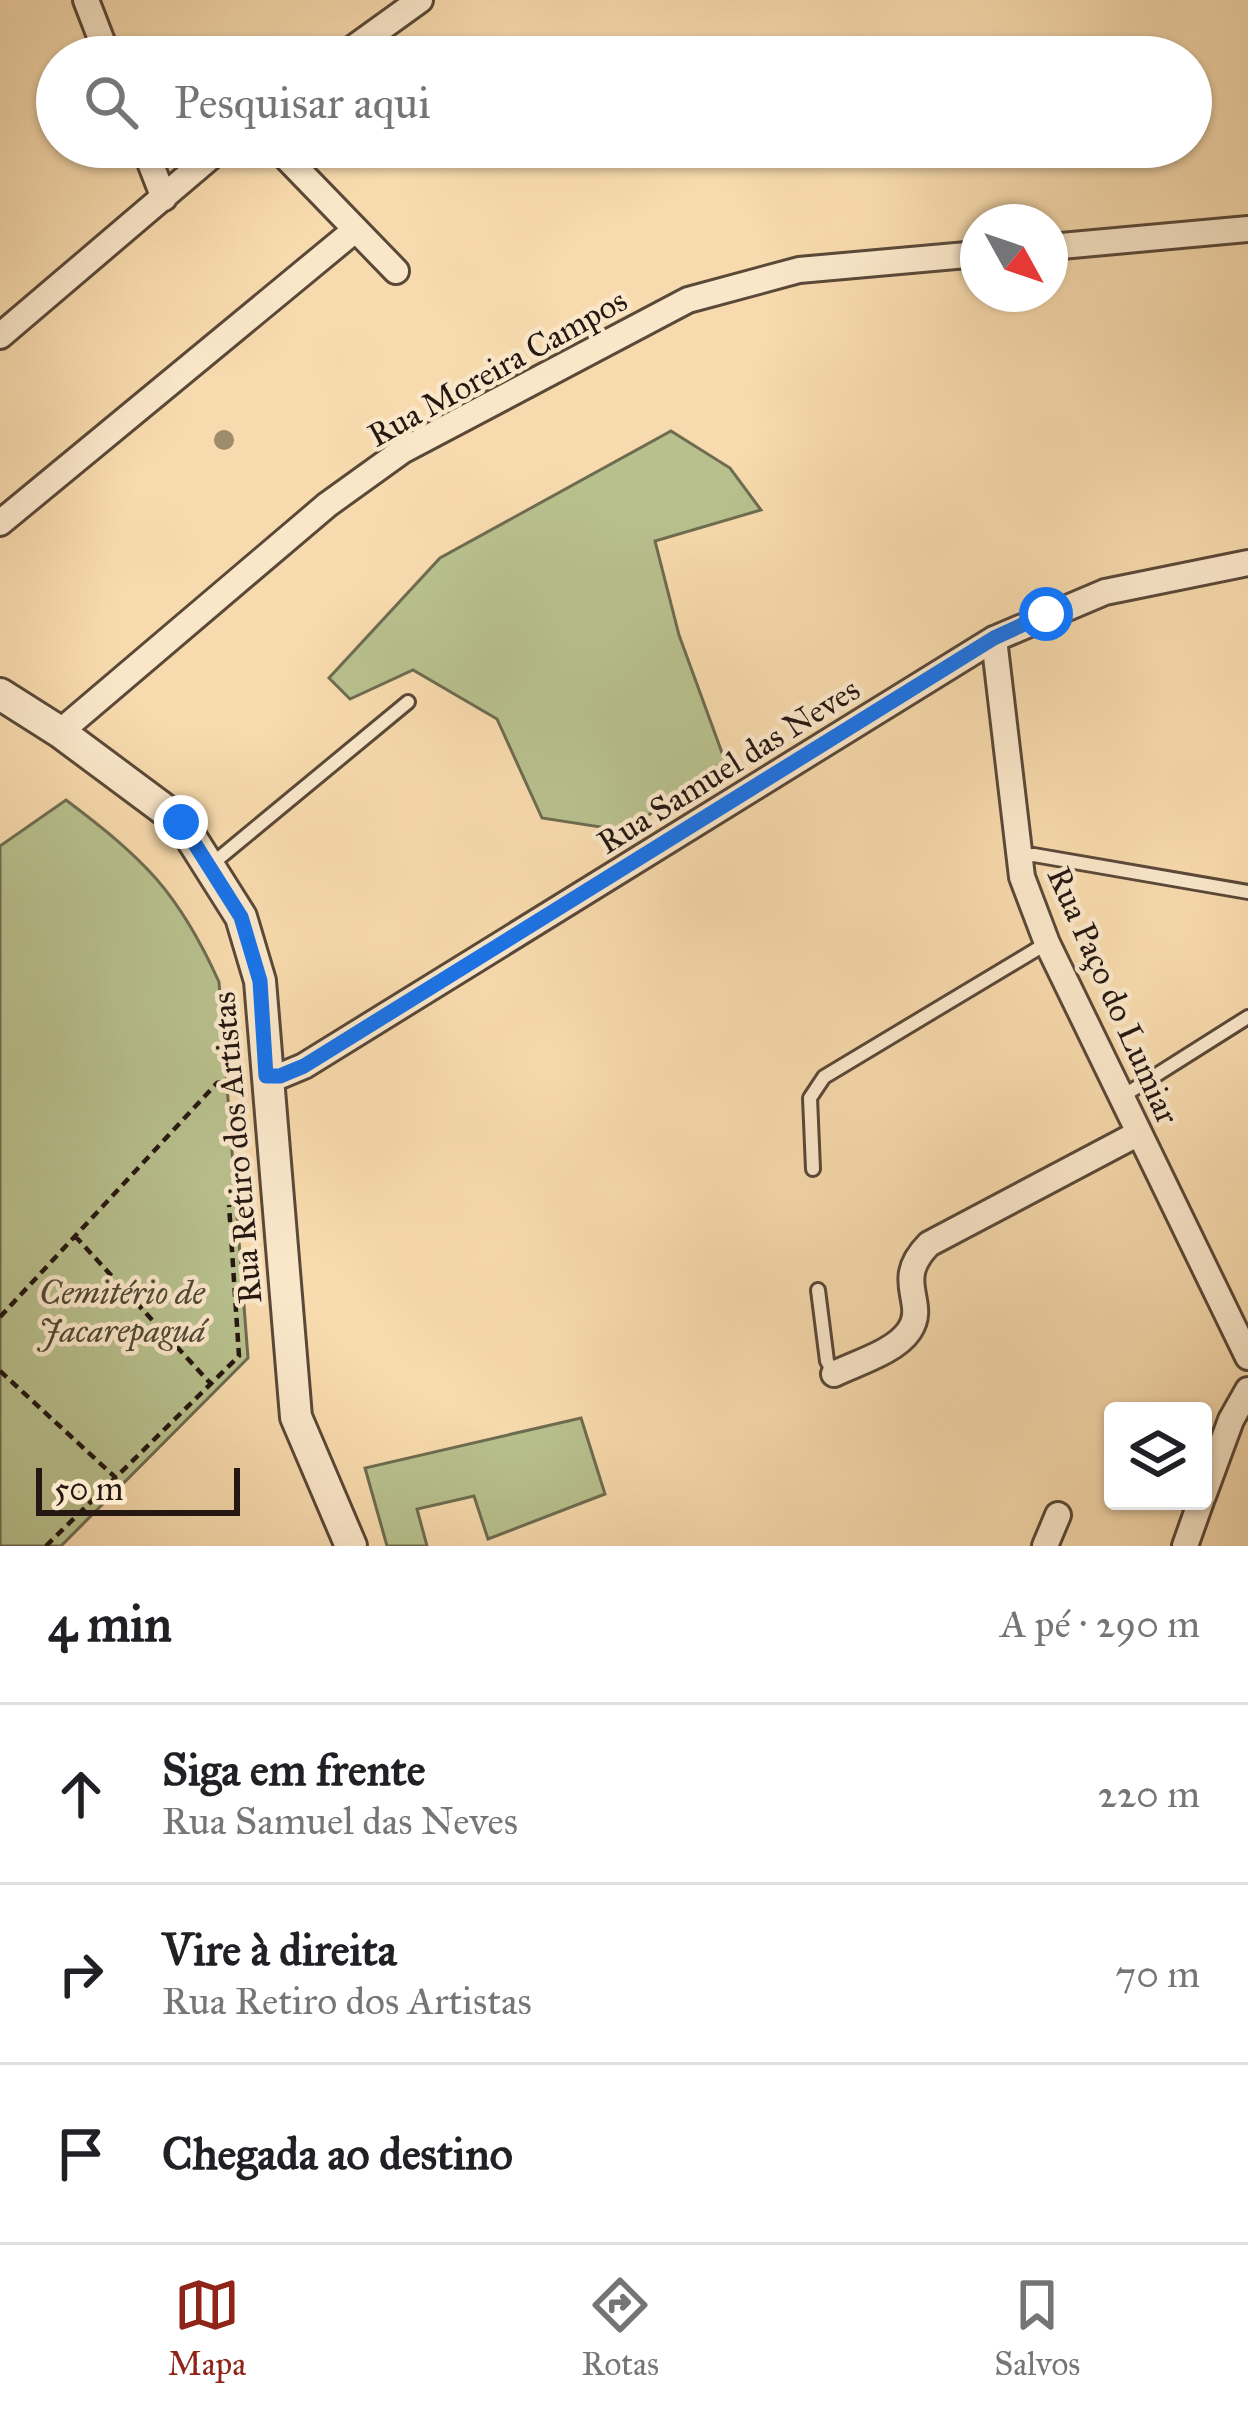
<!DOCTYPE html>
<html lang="pt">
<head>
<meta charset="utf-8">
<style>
	body { margin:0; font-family:"IM FELL Great Primer",serif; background:#f2f2f2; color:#202124 }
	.controls { position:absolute; right:36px; bottom:36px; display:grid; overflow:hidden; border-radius:12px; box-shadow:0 3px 9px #0004 }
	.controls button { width:108px; height:108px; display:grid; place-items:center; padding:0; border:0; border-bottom:3px solid #e0e0e0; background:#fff; color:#202124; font:60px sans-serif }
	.compass { position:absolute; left:960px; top:204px; width:108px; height:108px; border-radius:50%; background:#fff; box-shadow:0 3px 9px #0004; rotate:130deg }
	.scale { position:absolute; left:36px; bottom:30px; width:204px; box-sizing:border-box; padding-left:12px; border:6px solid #251711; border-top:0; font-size:33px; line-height:42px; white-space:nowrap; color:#251711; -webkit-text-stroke:9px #fae7ca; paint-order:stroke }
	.stop { position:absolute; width:36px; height:36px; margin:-27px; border:9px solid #1a73e8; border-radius:50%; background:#fff }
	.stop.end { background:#1a73e8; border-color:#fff; box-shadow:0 3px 12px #0008 }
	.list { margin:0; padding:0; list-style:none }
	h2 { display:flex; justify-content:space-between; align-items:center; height:156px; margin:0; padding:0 48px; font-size:51px }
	h2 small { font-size:39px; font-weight:400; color:#757577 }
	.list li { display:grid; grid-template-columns:78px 1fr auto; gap:36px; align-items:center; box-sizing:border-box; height:180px; padding:0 48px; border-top:3px solid #e0e0e0 }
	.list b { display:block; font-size:45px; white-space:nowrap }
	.list p { margin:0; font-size:39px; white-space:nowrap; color:#757577 }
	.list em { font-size:39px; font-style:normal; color:#757577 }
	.icon { flex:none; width:66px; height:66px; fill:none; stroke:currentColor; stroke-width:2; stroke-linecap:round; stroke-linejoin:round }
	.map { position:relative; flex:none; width:1248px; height:1546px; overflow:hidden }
	.search { position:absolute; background:#fff; box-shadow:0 3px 9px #0004; left:36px; right:36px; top:36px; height:132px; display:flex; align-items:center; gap:30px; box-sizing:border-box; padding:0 42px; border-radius:66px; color:#757577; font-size:45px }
	.sheet { height:696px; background:#fff }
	nav { display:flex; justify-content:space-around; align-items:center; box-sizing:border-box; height:168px; border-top:3px solid #e0e0e0; background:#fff; font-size:33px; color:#757577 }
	nav a { display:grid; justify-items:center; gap:6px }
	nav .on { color:#8f2418 }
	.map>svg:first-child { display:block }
	.green { fill:#b8c18e; stroke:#6e6c50; stroke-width:3 }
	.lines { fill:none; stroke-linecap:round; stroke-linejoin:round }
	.service-casing { stroke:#5a4838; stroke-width:18 }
	.minor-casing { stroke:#5a4838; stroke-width:30 }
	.tertiary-casing { stroke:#5a4838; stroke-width:36 }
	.path { stroke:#251711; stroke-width:4.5; stroke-dasharray:9 6; stroke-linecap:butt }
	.service { stroke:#fae7ca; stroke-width:12 }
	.minor { stroke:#fae7ca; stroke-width:24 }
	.tertiary { stroke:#fae7ca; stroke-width:30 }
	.tree { fill:#9c8b6c }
	.route { stroke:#1a73e8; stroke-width:15 }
	.labels { text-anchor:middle; stroke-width:9; stroke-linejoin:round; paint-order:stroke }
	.street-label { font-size:33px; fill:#251711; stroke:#fae7ca }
	.park-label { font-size:33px; font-style:italic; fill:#514a36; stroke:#fae7ca }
</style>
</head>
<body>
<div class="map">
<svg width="1248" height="1546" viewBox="0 0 1248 1546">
	<rect width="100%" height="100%" fill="#f7daad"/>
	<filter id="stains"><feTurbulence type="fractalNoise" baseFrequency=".00167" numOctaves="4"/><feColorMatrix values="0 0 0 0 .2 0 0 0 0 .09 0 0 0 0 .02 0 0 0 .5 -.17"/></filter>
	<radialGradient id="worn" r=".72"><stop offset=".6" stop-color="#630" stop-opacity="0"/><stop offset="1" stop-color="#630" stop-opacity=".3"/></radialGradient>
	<path class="green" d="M 671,431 L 730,468 L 761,510 L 655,541 L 679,635 L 725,761 L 626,831 L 542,818 L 497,719 L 413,670 L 350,699 L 329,678 L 440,558 Z
		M 66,800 C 144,859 178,891 219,982 L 248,1358 L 61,1546 L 0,1546 L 0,846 Z
		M 581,1418 L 605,1494 L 488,1539 L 474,1496 L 417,1509 L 427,1546 L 387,1546 L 365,1468 Z"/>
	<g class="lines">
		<defs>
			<path id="service" d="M 1019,856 L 1034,855 L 1248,892
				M 212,864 L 408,702
				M 1123,1096 L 1248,1017
				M 813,1169 L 810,1098 L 824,1077 L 1047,943
				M 818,1290 L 827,1361 L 834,1374"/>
			<path id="minor" d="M 86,0 L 108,57
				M 341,57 L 420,0
				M 144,147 L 164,198
				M 276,147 L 396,271
				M 1050,247 L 1248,229
				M 0,336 L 222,147
				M 0,523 L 355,230
				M 994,639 L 1022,877 L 1047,943 L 1248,1357
				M 60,732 L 327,505 L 402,451 L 688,300 L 799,270 L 978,254
				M 266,1076 L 280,1076 L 304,1066 L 994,639 L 1105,592 L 1248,563
				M 834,1374 C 856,1363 895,1352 909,1331 C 929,1302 891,1282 929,1244 L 1139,1133
				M 1203,1496 L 1231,1420 L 1248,1390
				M 1045,1546 L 1058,1515
				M 1185,1546 L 1201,1501"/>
			<path id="tertiary" d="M 0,694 L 60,732 L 181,822 L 241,917 L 260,981 L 296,1417 L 351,1546"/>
		</defs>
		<use href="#service" class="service-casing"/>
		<use href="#minor" class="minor-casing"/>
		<use href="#tertiary" class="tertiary-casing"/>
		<path class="path" d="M 75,1236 L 211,1384
			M 0,1317 L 217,1083 L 242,1077
			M 0,1371 L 116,1478
			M 46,1546 L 239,1356 L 229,1205"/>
		<use href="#service" class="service"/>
		<use href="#minor" class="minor"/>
		<use href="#tertiary" class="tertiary"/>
	</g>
	<circle class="tree" cx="224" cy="440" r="10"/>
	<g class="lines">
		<path class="route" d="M 181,822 L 241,917 L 260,981 L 266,1076 L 280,1076 L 304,1066 L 994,638 L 1046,614"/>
	</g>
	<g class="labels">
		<g class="street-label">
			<text transform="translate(497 367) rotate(-29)" y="12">Rua Moreira Campos</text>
			<text transform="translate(728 765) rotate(-32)" y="12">Rua Samuel das Neves</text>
			<text transform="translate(1114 995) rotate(66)" y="12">Rua Paço do Lumiar</text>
			<text transform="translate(236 1148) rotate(-95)" y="12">Rua Retiro dos Artistas</text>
		</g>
		<g class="park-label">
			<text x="122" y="1304">Cemitério de<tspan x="122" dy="38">Jacarepaguá</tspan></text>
		</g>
	</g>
	<rect width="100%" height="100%" filter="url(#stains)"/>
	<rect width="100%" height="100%" fill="url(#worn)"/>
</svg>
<div class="controls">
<button><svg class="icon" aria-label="layers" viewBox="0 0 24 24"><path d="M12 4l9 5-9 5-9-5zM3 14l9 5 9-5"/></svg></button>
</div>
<svg class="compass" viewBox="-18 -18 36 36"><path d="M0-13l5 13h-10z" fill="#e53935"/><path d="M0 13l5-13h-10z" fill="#757577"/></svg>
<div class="scale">50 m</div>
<div class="stop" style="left:1046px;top:614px"></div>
<div class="stop end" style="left:181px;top:822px"></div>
<div class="search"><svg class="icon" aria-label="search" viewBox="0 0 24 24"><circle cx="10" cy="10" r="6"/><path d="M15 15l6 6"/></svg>Pesquisar aqui</div>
</div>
<section class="sheet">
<h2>4 min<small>A pé · 290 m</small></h2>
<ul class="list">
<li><svg class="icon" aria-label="ahead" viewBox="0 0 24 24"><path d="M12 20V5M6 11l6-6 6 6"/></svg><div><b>Siga em frente</b><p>Rua Samuel das Neves</p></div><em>220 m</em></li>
<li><svg class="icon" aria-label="right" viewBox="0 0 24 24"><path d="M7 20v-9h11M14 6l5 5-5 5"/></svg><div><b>Vire à direita</b><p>Rua Retiro dos Artistas</p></div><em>70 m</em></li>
<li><svg class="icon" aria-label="arrive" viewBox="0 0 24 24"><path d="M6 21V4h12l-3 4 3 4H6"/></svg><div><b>Chegada ao destino</b></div></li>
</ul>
</section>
<nav>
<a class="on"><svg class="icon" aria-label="map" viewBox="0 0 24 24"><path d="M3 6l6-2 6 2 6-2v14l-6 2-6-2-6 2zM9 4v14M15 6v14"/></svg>Mapa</a>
<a><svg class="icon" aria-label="directions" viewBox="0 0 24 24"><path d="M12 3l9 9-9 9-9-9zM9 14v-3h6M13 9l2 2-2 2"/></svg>Rotas</a>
<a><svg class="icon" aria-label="saved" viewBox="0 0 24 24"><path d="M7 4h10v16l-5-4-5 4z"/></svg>Salvos</a>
</nav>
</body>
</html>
